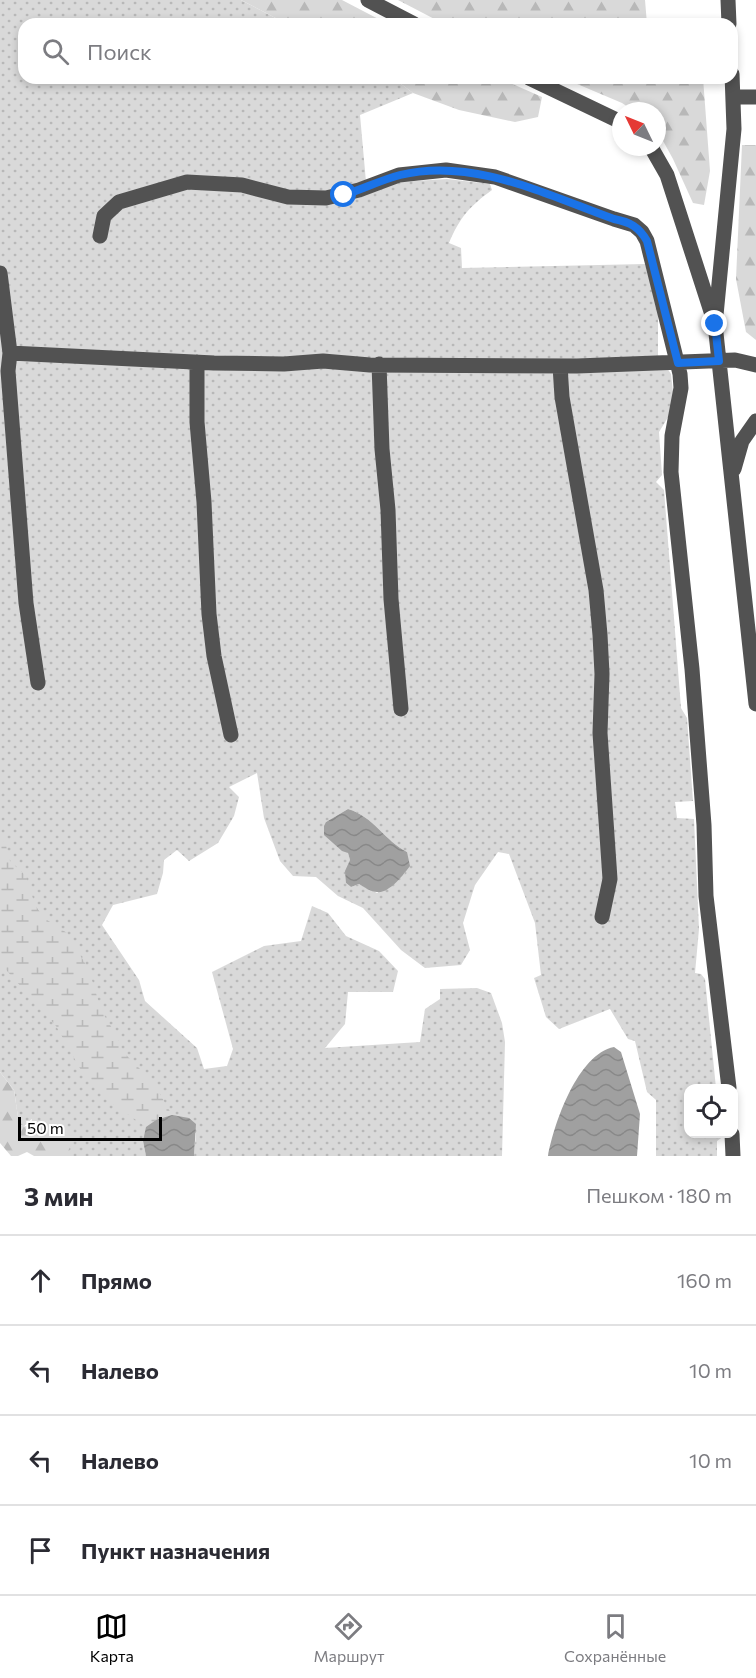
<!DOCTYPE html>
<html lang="ru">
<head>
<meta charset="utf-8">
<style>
	body { margin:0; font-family:Commissioner,sans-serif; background:#f2f2f3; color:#2b2b33 }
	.controls { position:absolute; right:18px; bottom:18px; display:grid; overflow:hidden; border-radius:12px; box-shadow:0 3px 9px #0003 }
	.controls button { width:54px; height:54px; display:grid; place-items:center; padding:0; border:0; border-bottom:2px solid #e1e1e2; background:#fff; color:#2b2b33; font:30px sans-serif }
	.compass { position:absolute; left:612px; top:102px; width:54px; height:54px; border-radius:50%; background:#fff; box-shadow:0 3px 9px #0003; rotate:313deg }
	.scale { position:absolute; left:18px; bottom:15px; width:144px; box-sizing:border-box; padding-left:6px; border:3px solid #000; border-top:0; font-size:16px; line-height:21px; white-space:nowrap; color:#000; -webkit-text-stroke:4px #fff; paint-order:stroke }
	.stop { position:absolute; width:18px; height:18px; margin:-14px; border:4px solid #1a73e8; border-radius:50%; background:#fff }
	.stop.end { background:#1a73e8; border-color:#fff; box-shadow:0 2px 6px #0008 }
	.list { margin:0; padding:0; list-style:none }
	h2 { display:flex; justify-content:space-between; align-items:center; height:78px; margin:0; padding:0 24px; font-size:26px }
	h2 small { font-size:20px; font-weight:400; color:#7c7c81 }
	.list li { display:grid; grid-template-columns:39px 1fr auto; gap:18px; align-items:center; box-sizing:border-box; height:90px; padding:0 24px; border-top:2px solid #e1e1e2 }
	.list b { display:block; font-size:22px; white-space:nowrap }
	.list em { font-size:20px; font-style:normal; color:#7c7c81 }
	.icon { flex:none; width:33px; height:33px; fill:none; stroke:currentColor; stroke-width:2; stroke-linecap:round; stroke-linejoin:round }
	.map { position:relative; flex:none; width:756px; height:1156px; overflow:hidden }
	.search { position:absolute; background:#fff; box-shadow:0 3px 9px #0003; left:18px; right:18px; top:18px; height:66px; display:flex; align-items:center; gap:15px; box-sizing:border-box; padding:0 21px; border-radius:18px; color:#7c7c81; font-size:22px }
	.sheet { height:438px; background:#fff }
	nav { display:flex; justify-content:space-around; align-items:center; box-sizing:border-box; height:84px; border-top:2px solid #e1e1e2; background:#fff; font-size:16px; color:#7c7c81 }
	nav a { display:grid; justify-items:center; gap:3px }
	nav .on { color:#000 }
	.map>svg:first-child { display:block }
	.grass { fill:url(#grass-dots); fill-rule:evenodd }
	.forest { fill:url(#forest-firs) }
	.wetland { fill:url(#wetland-marsh) }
	.water { fill:url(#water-waves) }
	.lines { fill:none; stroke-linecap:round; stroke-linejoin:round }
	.minor { stroke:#525252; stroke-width:15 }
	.route { stroke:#1a73e8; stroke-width:8 }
</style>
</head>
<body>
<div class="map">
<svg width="756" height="1156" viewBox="0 0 756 1156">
	<defs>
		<pattern id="grass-dots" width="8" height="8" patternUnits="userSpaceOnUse" patternTransform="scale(1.5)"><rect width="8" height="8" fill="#d9d9d9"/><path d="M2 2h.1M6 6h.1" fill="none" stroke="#b8b8b8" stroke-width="1.8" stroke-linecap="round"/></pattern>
		<pattern id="forest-firs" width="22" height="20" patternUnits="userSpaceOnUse" patternTransform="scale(1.5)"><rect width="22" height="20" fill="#d9d9d9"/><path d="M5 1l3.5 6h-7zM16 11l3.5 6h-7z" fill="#b8b8b8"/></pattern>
		<pattern id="wetland-marsh" width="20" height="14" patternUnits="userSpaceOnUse" patternTransform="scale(1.5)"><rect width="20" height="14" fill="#d9d9d9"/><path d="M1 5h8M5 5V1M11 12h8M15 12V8" fill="none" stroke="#b8b8b8"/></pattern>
		<pattern id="water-waves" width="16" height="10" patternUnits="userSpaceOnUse" patternTransform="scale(1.5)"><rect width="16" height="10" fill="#a0a0a0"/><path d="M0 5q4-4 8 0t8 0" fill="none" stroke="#888"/></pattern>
	</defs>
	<rect width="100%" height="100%" fill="#fff"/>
	<path class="grass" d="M 0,0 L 241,0 L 287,24 L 24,24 L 24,78 L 393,78 L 413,93 L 360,115 L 367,193 L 399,182 L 447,179 L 490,184 L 492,190 C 470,206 460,217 449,243 L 461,248 L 462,268 L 645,264 L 658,307 L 658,355 L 671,374 L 673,392 L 670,414 L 659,432 L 662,475 L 656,482 L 664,490 L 681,708 L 687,718 L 693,801 L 675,802 L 677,818 L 694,819 L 699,929 L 695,973 L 701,974 L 705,979 L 716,1088 L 688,1088 L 688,1134 L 724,1134 L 724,1136 L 717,1141 L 717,1156 L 656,1156 L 656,1100 L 647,1092 L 635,1041 L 628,1039 L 610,1009 L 559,1029 L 546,1017 L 534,978 L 541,975 L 535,923 L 509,854 L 498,852 L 475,885 L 463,923 L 470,950 L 461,965 L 425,968 L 401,950 L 363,908 L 338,896 L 316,877 L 293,876 L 280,861 L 264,818 L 257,773 L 229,787 L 239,797 L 234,816 L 218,843 L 189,861 L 177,850 L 164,860 L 163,873 L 157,894 L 113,905 L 102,925 L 139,980 L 145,1001 L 197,1048 L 204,1069 L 227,1066 L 233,1049 L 212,972 L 264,946 L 301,941 L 312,906 L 328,913 L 346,936 L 379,951 L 398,971 L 393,992 L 348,992 L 345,1024 L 325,1048 L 420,1042 L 425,1009 L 440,999 L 440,989 L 477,988 L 491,993 L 502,1023 L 505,1042 L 502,1156 L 194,1156 L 196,1133 L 143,1141 L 146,1156 L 68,1156 L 68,1154 L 43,1136 L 19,1124 L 14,1090 L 0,1072 ZM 348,809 C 373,816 385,841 407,852 L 405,873 L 377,893 L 359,884 L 351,887 L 346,883 L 346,871 L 350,860 L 348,853 L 326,822 Z"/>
	<path class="forest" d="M 241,0 L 342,0 L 388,24 L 287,24 Z
		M 398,0 L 645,0 L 647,24 L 444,24 Z
		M 393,78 L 499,78 L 542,97 L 538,117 L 515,122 L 459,110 L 413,93 Z
		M 563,78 L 703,78 L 710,171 L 704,205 L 693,203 L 673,159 L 657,130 L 657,111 L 634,111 L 622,103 Z
		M 742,145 L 756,145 L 756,340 L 746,332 L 736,279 Z
		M 0,1072 L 14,1090 L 19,1124 L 43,1135 L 59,1120 L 73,1133 L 68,1156 L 34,1156 L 27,1152 L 18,1156 L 11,1156 L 0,1143 Z"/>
	<path class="wetland" d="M 0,839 L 5,842 L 10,861 L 26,876 L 35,905 L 44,918 L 67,933 L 89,970 L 101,1010 L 118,1038 L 122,1051 L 153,1082 L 172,1115 L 156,1120 L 146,1127 L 106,1099 L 86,1079 L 56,1026 L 0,963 Z"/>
	<path class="water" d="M 348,809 C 373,816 385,841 407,852 L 410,866 C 404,874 389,894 377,892 C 371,892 364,887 359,884 L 351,887 L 346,883 L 345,871 L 350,860 L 348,853 L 342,851 L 324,835 L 324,826 L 326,822 Z
		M 614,1047 L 621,1052 L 640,1114 L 637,1156 L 548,1156 C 554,1123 578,1054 614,1047 Z
		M 172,1115 L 189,1118 L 196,1124 L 194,1156 L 146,1156 L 143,1141 L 146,1127 L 156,1120 Z"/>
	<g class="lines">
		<path class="minor" d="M 368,0 L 414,24
			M 728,0 L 729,24
			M 529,78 L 621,122
			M 733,97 L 756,97
			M 651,147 L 667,175 L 715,324 L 756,704
			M 100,236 L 104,216 L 119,202 L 187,182 L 242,185 L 288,197 L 326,198 L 359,190 L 399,175 L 446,170 L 495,177 L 614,219 L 634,225 L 642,232 L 647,241 L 680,374 L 681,388 L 672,436 L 671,472 L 692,669 L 704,825 L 706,896 L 729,1088
			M 0,273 L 10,353 L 8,371 L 26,603 L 38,683
			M 716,315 L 734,129 L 732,74
			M 10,353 L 214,363 L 284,364 L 323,361 L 370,365 L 577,366 L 735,360 L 756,365
			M 197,362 L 197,422 L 204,502 L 209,614 L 214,656 L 231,735
			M 379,364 L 382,449 L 388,510 L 391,599 L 401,709
			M 560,366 L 562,397 L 596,590 L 600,635 L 602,674 L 600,733 L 610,879 L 602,917
			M 734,469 L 742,441 L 756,421
			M 732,1134 L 733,1156"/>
	</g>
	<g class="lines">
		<path class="route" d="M 344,195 C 363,189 381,180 400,175 C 473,157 547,195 614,219 C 630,222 639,227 647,241 L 678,363 L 719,361 L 715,324"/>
	</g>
</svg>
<div class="controls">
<button><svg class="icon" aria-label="locate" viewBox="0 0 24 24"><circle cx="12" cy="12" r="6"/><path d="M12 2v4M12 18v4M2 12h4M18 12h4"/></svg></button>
</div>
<svg class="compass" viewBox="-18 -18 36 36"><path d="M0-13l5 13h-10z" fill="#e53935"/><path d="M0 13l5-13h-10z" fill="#7c7c81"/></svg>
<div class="scale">50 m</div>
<div class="stop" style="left:344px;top:195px"></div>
<div class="stop end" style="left:715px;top:324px"></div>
<div class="search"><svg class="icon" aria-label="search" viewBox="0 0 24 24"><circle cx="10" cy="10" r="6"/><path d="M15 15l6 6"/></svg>Поиск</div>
</div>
<section class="sheet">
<h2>3 мин<small>Пешком · 180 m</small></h2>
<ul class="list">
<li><svg class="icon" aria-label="ahead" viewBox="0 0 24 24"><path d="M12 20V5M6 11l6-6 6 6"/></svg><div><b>Прямо</b></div><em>160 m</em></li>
<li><svg class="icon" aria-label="left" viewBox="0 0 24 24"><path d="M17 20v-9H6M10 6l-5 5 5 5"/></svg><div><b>Налево</b></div><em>10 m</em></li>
<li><svg class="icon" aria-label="left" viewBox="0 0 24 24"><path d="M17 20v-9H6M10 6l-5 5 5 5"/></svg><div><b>Налево</b></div><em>10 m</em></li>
<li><svg class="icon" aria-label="arrive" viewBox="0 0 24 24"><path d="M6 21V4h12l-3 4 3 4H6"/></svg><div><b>Пункт назначения</b></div></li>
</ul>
</section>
<nav>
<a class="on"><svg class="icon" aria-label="map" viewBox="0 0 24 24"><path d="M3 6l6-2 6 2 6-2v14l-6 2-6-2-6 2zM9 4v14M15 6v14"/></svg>Карта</a>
<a><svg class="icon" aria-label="directions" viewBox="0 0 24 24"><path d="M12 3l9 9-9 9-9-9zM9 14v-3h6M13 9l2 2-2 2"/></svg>Маршрут</a>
<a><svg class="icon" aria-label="saved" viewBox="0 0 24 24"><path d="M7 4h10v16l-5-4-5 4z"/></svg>Сохранённые</a>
</nav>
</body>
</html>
